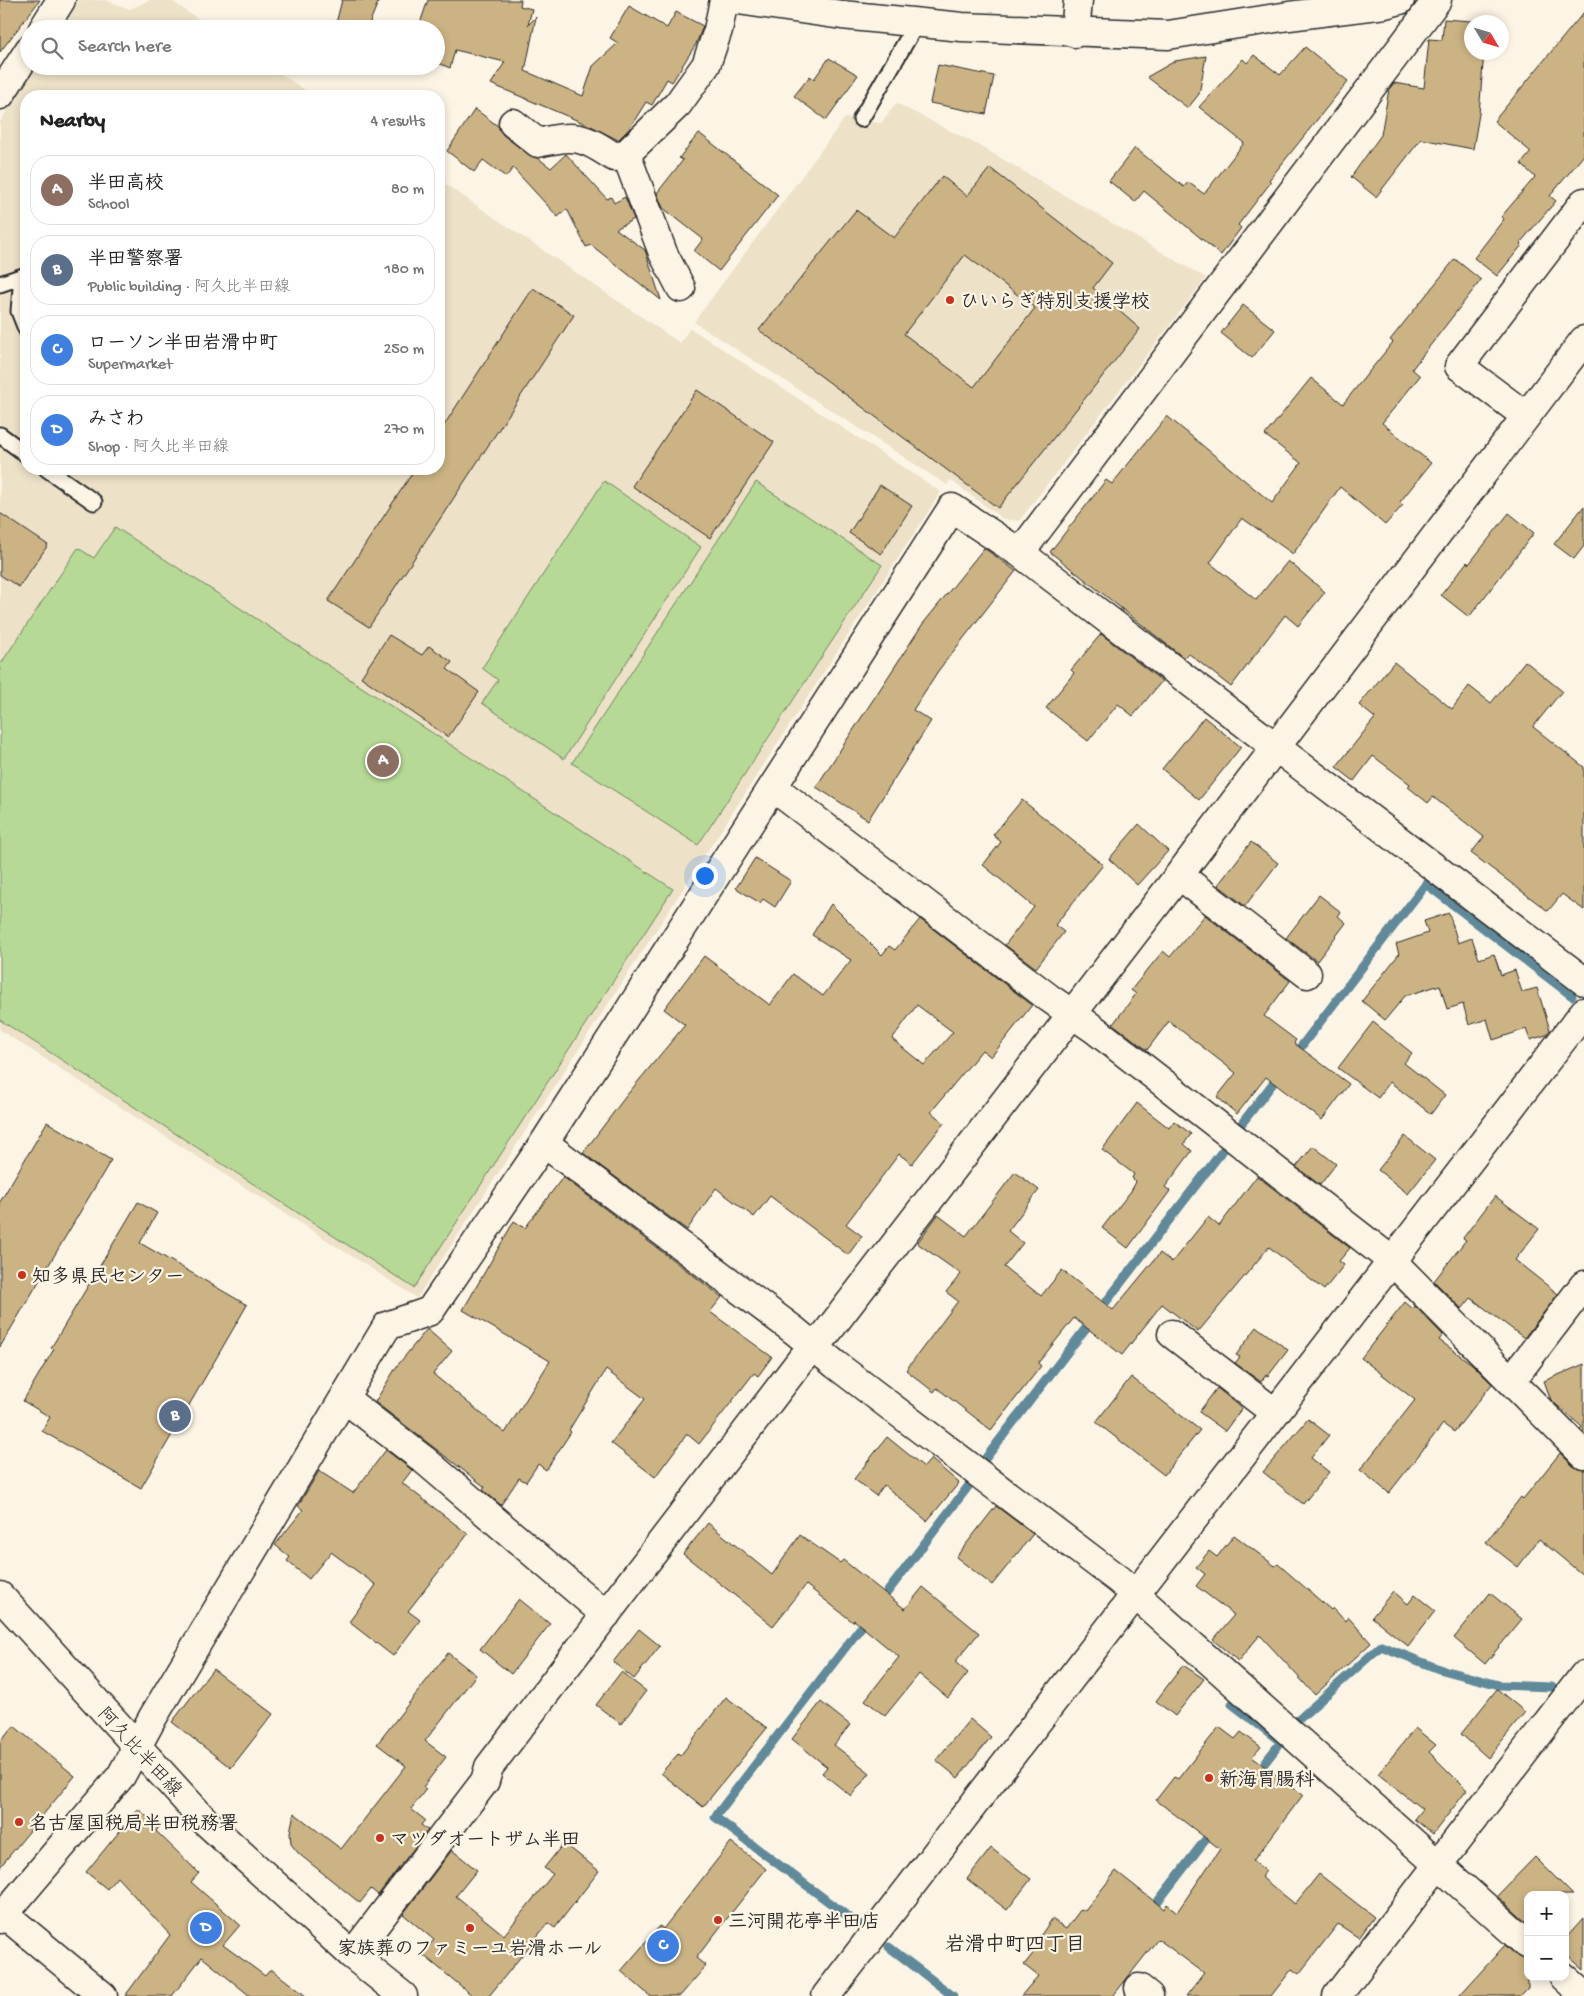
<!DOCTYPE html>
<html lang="en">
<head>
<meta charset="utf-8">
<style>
	body { margin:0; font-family:"Gochi Hand","Klee One",sans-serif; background:#f2f2f2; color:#222 }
	.controls { position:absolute; right:15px; bottom:15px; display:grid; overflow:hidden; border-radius:10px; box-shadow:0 2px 8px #0003 }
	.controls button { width:45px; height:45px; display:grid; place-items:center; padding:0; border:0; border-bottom:1px solid #e0e0e0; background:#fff; color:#222; font:25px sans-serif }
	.compass { position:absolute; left:1464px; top:15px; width:45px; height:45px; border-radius:50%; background:#fff; box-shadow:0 2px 8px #0003; rotate:128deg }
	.you { position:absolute; left:704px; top:875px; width:18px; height:18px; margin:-12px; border:4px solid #fff; border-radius:50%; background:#1a73e8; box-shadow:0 0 0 8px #1a73e833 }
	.badge { display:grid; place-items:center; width:32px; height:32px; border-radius:50%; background:#c8321e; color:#fff; font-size:16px; font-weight:700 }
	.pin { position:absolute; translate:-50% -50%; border:2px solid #fff; box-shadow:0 1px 5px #0006 }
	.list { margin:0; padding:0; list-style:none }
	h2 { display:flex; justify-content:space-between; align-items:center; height:65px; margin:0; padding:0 20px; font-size:21px }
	h2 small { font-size:16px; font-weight:400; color:#767676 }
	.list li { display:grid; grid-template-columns:32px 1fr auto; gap:15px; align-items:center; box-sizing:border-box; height:70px; margin:0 10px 10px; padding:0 10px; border:1px solid #e0e0e0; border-radius:20px }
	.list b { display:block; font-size:19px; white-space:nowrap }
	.list p { margin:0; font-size:16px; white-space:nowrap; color:#767676 }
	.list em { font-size:16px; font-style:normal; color:#767676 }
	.icon { flex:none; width:28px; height:28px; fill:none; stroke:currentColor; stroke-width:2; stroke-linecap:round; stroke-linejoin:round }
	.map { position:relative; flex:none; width:1584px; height:1996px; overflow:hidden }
	.search { position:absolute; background:#fff; box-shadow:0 2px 8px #0003; left:20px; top:20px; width:425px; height:55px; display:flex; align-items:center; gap:12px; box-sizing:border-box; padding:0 18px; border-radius:28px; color:#767676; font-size:19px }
	.panel { position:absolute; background:#fff; box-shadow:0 2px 8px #0003; left:20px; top:90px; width:425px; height:385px; border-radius:20px }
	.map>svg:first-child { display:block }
	.built { fill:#ede1c8 }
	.green { fill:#b6da95; stroke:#708260 }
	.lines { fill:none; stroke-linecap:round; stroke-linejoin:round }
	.stream { stroke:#60899a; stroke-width:9 }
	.building { fill:#cbb383; stroke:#2b2b2b; fill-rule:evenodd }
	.lane-casing { stroke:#2b2b2b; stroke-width:19 }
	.street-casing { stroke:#2b2b2b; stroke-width:31 }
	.secondary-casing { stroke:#2b2b2b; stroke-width:31 }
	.lane { stroke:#fcf5e5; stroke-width:15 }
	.street { stroke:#fcf5e5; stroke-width:28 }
	.secondary { stroke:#fcf5e5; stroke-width:28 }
	.poi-dot { fill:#c8321e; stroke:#fcf5e5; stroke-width:2 }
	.labels { text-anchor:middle; stroke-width:4.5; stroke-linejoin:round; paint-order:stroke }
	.poi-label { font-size:19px; font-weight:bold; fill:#2b2b2b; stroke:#fcf5e5; text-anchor:start }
	.street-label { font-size:19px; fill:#2b2b2b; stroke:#fcf5e5 }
	.neighbourhood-label { font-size:20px; font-weight:bold; fill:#2b2b2b; stroke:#fcf5e5 }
</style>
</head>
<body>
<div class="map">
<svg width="1584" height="1996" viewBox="0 0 1584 1996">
	<rect width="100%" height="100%" fill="#fcf5e5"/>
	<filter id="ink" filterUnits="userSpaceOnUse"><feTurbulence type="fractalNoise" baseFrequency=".02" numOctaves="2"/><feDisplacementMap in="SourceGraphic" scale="10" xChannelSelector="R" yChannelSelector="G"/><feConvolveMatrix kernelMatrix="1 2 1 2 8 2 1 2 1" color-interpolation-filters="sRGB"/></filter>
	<g filter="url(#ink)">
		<path class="built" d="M 79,0 L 105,0 L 130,9 L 150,0 L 170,0 L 213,29 L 60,29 Z
			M 36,66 L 269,66 L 314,96 L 26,96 L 26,469 L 439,469 L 439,180 L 680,343 L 690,328 L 941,492 L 417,1298 L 0,1030 L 0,122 Z
			M 896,103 L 982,147 L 1206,278 L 1019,521 L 1003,519 L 950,480 L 947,485 L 694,322 L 845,118 L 881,123 Z"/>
		<path class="green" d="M 604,481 L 701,547 L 564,759 L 482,703 L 498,680 L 482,668 Z
			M 756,482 L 882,565 L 698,845 L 572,763 Z
			M 115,527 L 673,889 L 414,1288 L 0,1020 L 0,665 L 78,548 L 94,558 Z"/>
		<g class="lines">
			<path class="stream" d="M 1293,1057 L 1426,884 L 1572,996
				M 1239,1127 L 1281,1073
				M 985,1459 L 1227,1145
				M 879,1603 L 970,1484
				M 1232,1704 L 1281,1742 L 1256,1774
				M 1297,1721 L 1381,1646 L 1439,1669 L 1499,1685 L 1552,1687
				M 1149,1913 L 1213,1830
				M 861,1926 L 715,1817 L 868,1618
				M 889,1947 L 953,1996"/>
		</g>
		<path class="building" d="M 0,0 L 40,0 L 0,52 Z
			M 342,0 L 379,0 L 367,29 L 324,29 L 326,23 L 335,27 Z
			M 428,0 L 521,0 L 520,6 L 532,9 L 528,25 L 536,17 L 525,71 L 583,96 L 593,66 L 618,43 L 610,38 L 629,6 L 667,28 L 676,12 L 703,26 L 696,44 L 672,82 L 667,79 L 652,105 L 646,102 L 629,129 L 618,140 L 593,127 L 491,84 L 505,62 L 455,50 L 450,68 L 436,62 L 436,29 L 418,29 Z
			M 1584,12 L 1584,155 L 1550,196 L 1556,201 L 1520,243 L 1522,245 L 1497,276 L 1474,258 L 1504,219 L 1501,217 L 1535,177 L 1521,164 L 1531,152 L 1494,121 Z
			M 1444,19 L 1485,22 L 1472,22 L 1472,52 L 1484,52 L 1479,114 L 1473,149 L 1421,139 L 1376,197 L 1351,177 L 1381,135 L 1389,89 L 1394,83 L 1424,88 L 1429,39 L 1442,40 Z
			M 1305,47 L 1348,81 L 1269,180 L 1271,182 L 1238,225 L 1241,228 L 1221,255 L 1144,191 L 1135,202 L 1109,181 L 1135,148 L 1184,187 L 1188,182 L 1204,194 L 1244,143 L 1199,107 L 1243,59 L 1247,63 L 1254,55 L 1280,75 Z
			M 1206,56 L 1199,94 L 1188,108 L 1147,77 L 1175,61 Z
			M 829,58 L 858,75 L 826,120 L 794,96 L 810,76 L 814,79 Z
			M 938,65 L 994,76 L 986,114 L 930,103 Z
			M 475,109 L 498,126 L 503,135 L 529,155 L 538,158 L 551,168 L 566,154 L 607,199 L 611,197 L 614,203 L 625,197 L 634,219 L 616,229 L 645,250 L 661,300 L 591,245 L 586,247 L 567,209 L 558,217 L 513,168 L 506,177 L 483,160 L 474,172 L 447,151 Z
			M 699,133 L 778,195 L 719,271 L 694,251 L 703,239 L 663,208 L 657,193 L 683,160 L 679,158 Z
			M 990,168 L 1112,263 L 1093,288 L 1140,329 L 998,508 L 759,330 L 856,210 L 894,238 L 942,176 L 967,196 ZM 965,255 L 1035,308 L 974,387 L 904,334 Z
			M 1455,259 L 1481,280 L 1412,369 L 1420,376 L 1382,423 L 1431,463 L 1400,502 L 1403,505 L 1385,525 L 1340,487 L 1293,554 L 1242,518 L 1210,563 L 1256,600 L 1288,561 L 1325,592 L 1298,626 L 1285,615 L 1231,687 L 1188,653 L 1184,658 L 1050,552 L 1106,480 L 1112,484 L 1167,416 L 1272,503 L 1301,463 L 1265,435 L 1311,378 L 1343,404 L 1393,342 L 1390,340 Z
			M 533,288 L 574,315 L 369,627 L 328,601 L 415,469 L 439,469 L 439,433 Z
			M 1243,305 L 1275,330 L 1252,358 L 1221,333 Z
			M 697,390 L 774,442 L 710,538 L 632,486 Z
			M 880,485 L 912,506 L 881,554 L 849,533 Z
			M 1584,506 L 1584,546 L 1574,559 L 1554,544 Z
			M 0,513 L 48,545 L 19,587 L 0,575 Z
			M 1509,513 L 1534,533 L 1469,617 L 1441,595 L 1467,562 L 1469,564 Z
			M 984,548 L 1016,571 L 938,671 L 913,710 L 931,721 L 868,820 L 816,787 L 922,625 Z
			M 1101,634 L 1162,681 L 1133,716 L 1118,704 L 1088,741 L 1046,708 L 1074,673 L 1071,670 Z
			M 389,635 L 422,655 L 429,646 L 452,662 L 447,669 L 479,692 L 448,737 L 361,677 Z
			M 1525,661 L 1562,691 L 1533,727 L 1584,767 L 1584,910 L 1562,894 L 1548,911 L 1471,853 L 1484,837 L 1433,797 L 1428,803 L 1408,787 L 1410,784 L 1373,756 L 1354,781 L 1336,767 L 1375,718 L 1359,705 L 1394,662 L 1452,709 L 1469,686 L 1491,703 Z
			M 1204,717 L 1241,747 L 1199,800 L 1162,769 Z
			M 1022,800 L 1103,865 L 1055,925 L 1064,932 L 1036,968 L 1005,945 L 1034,907 L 983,865 L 1001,842 L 993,835 Z
			M 1139,824 L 1168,851 L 1137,885 L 1109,859 Z
			M 1251,842 L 1278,863 L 1245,906 L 1218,885 Z
			M 755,858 L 791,881 L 775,907 L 763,899 L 760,903 L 736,888 Z
			M 1319,895 L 1341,912 L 1338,916 L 1346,923 L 1317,961 L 1286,938 Z
			M 831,904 L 882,955 L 889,946 L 895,950 L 920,919 L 1032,1005 L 991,1057 L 982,1050 L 931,1112 L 944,1123 L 912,1164 L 899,1154 L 846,1224 L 862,1236 L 848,1255 L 770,1196 L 754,1217 L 716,1188 L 687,1230 L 583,1153 L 626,1096 L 685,1025 L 664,1009 L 704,956 L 770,1005 L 793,974 L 823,996 L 851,960 L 812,935 ZM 917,1005 L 953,1032 L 924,1065 L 892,1039 Z
			M 1449,913 L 1458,943 L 1472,938 L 1479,959 L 1494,954 L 1501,975 L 1515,970 L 1522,992 L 1537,988 L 1550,1030 L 1546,1035 L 1530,1040 L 1526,1029 L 1493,1040 L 1487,1019 L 1469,1025 L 1463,1004 L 1447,1009 L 1440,985 L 1405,996 L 1385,1020 L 1362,1001 L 1399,954 L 1396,944 L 1428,933 L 1424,921 Z
			M 1205,915 L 1290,981 L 1264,1016 L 1296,1040 L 1294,1043 L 1349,1084 L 1322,1120 L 1266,1077 L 1237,1114 L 1217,1097 L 1236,1073 L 1169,1021 L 1147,1050 L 1113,1024 L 1136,994 L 1131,990 L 1163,951 L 1170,957 Z
			M 1373,1022 L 1412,1053 L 1404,1063 L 1445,1095 L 1431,1114 L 1390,1082 L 1378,1098 L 1338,1068 Z
			M 1137,1103 L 1169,1128 L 1174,1121 L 1191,1134 L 1184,1144 L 1192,1151 L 1165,1187 L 1170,1191 L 1128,1248 L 1102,1228 L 1131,1191 L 1136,1182 L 1132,1178 L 1134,1174 L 1102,1150 Z
			M 47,1122 L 111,1160 L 0,1347 L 0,1202 Z
			M 1405,1136 L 1435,1160 L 1408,1194 L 1378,1170 Z
			M 1313,1146 L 1336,1164 L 1320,1185 L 1296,1167 Z
			M 1015,1172 L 1039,1190 L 1008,1231 L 1023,1243 L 1004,1267 L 1041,1296 L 1062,1270 L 1113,1310 L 1160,1253 L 1172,1262 L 1208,1217 L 1219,1226 L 1257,1176 L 1350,1248 L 1339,1261 L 1344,1265 L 1324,1290 L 1269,1247 L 1198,1332 L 1162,1304 L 1122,1355 L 1074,1318 L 1038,1363 L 1041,1366 L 991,1430 L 937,1388 L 934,1392 L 906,1370 L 958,1301 L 946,1292 L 961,1274 L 917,1243 L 938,1215 L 966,1236 Z
			M 563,1177 L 722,1297 L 710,1312 L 772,1357 L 758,1376 L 754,1373 L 699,1444 L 687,1434 L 655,1477 L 611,1443 L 645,1399 L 606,1370 L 569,1430 L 571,1432 L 546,1470 L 538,1464 L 526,1482 L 519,1478 L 501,1505 L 483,1490 L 485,1487 L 375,1402 L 397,1366 L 427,1329 L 452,1351 L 433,1374 L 505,1433 L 550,1361 L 463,1310 L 514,1221 L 525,1228 Z
			M 1495,1196 L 1539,1229 L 1515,1260 L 1558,1294 L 1524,1338 L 1471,1298 L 1462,1309 L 1434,1281 L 1466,1240 L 1463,1238 Z
			M 138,1202 L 157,1213 L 140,1243 L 247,1305 L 141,1488 L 42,1431 L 50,1417 L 23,1401 L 54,1349 L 51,1348 Z
			M 1405,1302 L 1413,1309 L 1415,1306 L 1443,1335 L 1439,1340 L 1472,1364 L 1492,1384 L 1454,1432 L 1443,1424 L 1389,1493 L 1360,1470 L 1415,1400 L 1361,1358 Z
			M 1257,1327 L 1288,1350 L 1268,1376 L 1266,1375 L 1261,1382 L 1235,1363 L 1240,1357 L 1236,1355 Z
			M 1584,1364 L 1584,1433 L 1580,1429 L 1582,1427 L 1551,1400 L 1544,1381 Z
			M 1131,1377 L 1200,1430 L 1164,1475 L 1096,1422 Z
			M 1217,1388 L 1242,1408 L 1225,1431 L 1199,1412 Z
			M 1308,1419 L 1329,1435 L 1311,1458 L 1329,1472 L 1303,1504 L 1263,1472 Z
			M 887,1437 L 924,1467 L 931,1459 L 959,1483 L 927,1521 L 884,1485 L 876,1496 L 854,1479 Z
			M 386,1450 L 412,1470 L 402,1483 L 468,1534 L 408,1611 L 420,1620 L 393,1656 L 349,1622 L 376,1585 L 331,1552 L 309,1579 L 287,1561 L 290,1557 L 275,1545 L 303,1510 L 298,1506 L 319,1471 L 353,1493 Z
			M 1560,1453 L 1573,1466 L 1584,1470 L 1584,1576 L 1539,1539 L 1518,1567 L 1486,1542 L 1521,1497 L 1523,1499 Z
			M 996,1506 L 1033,1534 L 992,1585 L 956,1557 Z
			M 708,1523 L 772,1575 L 800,1535 L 840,1563 L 843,1560 L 905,1609 L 923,1587 L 979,1633 L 955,1662 L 968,1673 L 948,1698 L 919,1674 L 885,1716 L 865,1700 L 899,1657 L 854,1620 L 853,1622 L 806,1585 L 773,1626 L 683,1554 Z
			M 1234,1535 L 1275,1566 L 1278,1564 L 1331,1610 L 1333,1608 L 1345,1621 L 1348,1617 L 1371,1643 L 1315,1695 L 1260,1635 L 1238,1661 L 1213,1640 L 1234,1615 L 1196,1586 L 1205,1574 L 1196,1567 L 1209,1551 L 1217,1557 Z
			M 1393,1591 L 1408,1604 L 1415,1595 L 1435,1611 L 1408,1646 L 1372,1617 Z
			M 1490,1593 L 1522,1619 L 1485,1664 L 1454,1638 Z
			M 519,1599 L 550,1624 L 511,1674 L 480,1649 Z
			M 639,1629 L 660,1646 L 634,1679 L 613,1662 Z
			M 448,1653 L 476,1675 L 425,1741 L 446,1757 L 423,1787 L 426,1789 L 411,1809 L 425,1820 L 421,1825 L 428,1830 L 378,1895 L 371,1889 L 360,1903 L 299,1854 L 291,1844 L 290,1832 L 294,1813 L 341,1849 L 406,1766 L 377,1744 Z
			M 1183,1665 L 1204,1679 L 1175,1716 L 1156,1701 Z
			M 213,1669 L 273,1714 L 231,1768 L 172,1722 Z
			M 621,1672 L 646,1691 L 621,1724 L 596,1705 Z
			M 1497,1689 L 1525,1712 L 1488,1758 L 1461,1734 Z
			M 726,1697 L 767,1728 L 703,1807 L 661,1773 L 678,1754 L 680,1756 Z
			M 821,1702 L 850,1725 L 834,1745 L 870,1773 L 851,1796 L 822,1773 L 827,1767 L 792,1739 Z
			M 970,1719 L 991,1737 L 958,1778 L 936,1760 Z
			M 14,1726 L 75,1776 L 0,1867 L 0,1742 Z
			M 1219,1727 L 1235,1739 L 1241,1732 L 1261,1747 L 1252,1757 L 1303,1795 L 1253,1861 L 1266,1871 L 1261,1877 L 1295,1904 L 1319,1874 L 1374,1917 L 1359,1938 L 1338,1924 L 1299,1974 L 1292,1969 L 1271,1996 L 1186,1996 L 1204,1973 L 1158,1939 L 1113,1996 L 1021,1996 L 1038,1976 L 1024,1965 L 1042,1942 L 1038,1939 L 1052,1919 L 1066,1929 L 1081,1909 L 1085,1911 L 1116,1871 L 1164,1909 L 1167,1904 L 1177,1912 L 1220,1849 L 1156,1800 L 1174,1777 L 1178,1779 Z
			M 1415,1728 L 1436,1745 L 1429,1752 L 1467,1790 L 1433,1834 L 1414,1819 L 1422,1809 L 1378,1774 Z
			M 138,1809 L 159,1827 L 156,1831 L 199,1873 L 191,1882 L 240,1925 L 223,1945 L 265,1976 L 271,1969 L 306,1996 L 250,1996 L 202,1957 L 172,1996 L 125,1996 L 170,1935 L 117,1877 L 107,1889 L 86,1872 Z
			M 731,1842 L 766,1869 L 696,1958 L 706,1966 L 680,1996 L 650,1996 L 621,1971 L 660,1926 L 663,1929 Z
			M 564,1843 L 599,1871 L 555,1928 L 548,1923 L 489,1996 L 473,1996 L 422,1954 L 434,1940 L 403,1914 L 452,1850 L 477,1870 L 456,1896 L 504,1935 L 553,1874 L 544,1868 Z
			M 991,1848 L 1031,1879 L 1007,1910 L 967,1879 Z
			M 1535,1857 L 1573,1895 L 1528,1895 L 1528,1924 L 1497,1896 Z
			M 1584,1918 L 1584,1970 L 1565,1953 L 1565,1939 Z
			M 1505,1945 L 1518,1957 L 1528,1960 L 1528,1988 L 1520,1996 L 1459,1996 Z"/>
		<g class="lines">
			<defs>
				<path id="lane" d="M 861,119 L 918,21
					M 22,277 L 19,311 L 26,329
					M 0,284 L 26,275
					M 0,435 L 26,454
					M 47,469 L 94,502"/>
				<path id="street" d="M 738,0 L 842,15 L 962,27 L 1168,35 L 1289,16 L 1385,4 L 1400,0
					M 43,29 L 61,0
					M 1075,33 L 1078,0
					M 0,95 L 29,50
					M 513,123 L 538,143 C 575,134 583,136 614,157 L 626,154 L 678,104 L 706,65 L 718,30 L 724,0
					M 626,154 L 663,253 L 681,288
					M 1526,416 L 1459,366 L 1584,202
					M 1020,553 L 1437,0
					M 774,788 L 1049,998 L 1094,1029 L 1391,1260 L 1584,1455
					M 1179,875 L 1307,974
					M 544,1143 L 795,1331 L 836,1365 L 1119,1580 L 1528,1945
					M 1172,1334 L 1274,1412
					M 1511,1381 L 1584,1285
					M 344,1398 L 423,1459 L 606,1615
					M 4,1914 L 103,1996
					M 0,1919 L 121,1776 L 153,1717 L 387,1326 L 430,1311 L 544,1143 L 952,508 L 1020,553 L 1584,981
					M 352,1955 L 485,1781 L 489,1767 L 801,1360 L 826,1334 L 1179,875 L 1584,340
					M 1564,1977 L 1584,1995
					M 1139,1988 L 1149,1996
					M 826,1996 L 1584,1012
					M 1337,1996 L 1584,1675"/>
				<path id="secondary" d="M 0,1596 L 206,1822 L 352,1955 L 403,1996"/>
			</defs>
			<use href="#lane" class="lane-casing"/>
			<use href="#street" class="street-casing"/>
			<use href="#secondary" class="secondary-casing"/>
			<use href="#lane" class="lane"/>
			<use href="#street" class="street"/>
			<use href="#secondary" class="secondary"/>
		</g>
	</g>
	<g class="poi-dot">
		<circle cx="950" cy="300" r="5"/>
		<circle cx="22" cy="1275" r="5"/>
		<circle cx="1209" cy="1778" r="5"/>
		<circle cx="19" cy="1822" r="5"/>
		<circle cx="380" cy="1838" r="5"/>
		<circle cx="718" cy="1920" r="5"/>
		<circle cx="470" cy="1928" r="5"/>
	</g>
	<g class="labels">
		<g class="poi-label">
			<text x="960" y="307">ひいらぎ特別支援学校</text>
			<text x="32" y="1282">知多県民センター</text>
			<text x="1219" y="1785">新海胃腸科</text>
			<text x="29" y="1829">名古屋国税局半田税務署</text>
			<text x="390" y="1845">マツダオートザム半田</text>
			<text x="728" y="1927">三河開花亭半田店</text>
			<text x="470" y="1954" text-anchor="middle">家族葬のファミーユ岩滑ホール</text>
		</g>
		<g class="street-label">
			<text transform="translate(141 1751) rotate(47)" y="7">阿久比半田線</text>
		</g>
		<g class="neighbourhood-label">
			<text x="1015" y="1950">岩滑中町四丁目</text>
		</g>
	</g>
</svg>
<div class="controls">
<button>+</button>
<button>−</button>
</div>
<svg class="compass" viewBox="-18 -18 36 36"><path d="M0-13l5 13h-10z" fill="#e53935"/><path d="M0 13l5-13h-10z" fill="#767676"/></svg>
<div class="you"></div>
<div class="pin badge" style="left:383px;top:761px;background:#8d6e63">A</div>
<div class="pin badge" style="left:175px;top:1416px;background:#5c6f8a">B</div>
<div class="pin badge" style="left:663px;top:1946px;background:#3f7fe0">C</div>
<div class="pin badge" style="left:206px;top:1928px;background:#3f7fe0">D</div>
<div class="search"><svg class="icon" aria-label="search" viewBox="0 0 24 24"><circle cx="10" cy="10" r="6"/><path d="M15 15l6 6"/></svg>Search here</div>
<section class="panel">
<h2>Nearby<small>4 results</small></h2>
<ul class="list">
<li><span class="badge" style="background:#8d6e63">A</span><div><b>半田高校</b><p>School</p></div><em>80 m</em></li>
<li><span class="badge" style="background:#5c6f8a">B</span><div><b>半田警察署</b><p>Public building · 阿久比半田線</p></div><em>180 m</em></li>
<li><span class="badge" style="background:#3f7fe0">C</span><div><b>ローソン半田岩滑中町</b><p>Supermarket</p></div><em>250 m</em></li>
<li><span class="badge" style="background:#3f7fe0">D</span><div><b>みさわ</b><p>Shop · 阿久比半田線</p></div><em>270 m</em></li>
</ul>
</section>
</div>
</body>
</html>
